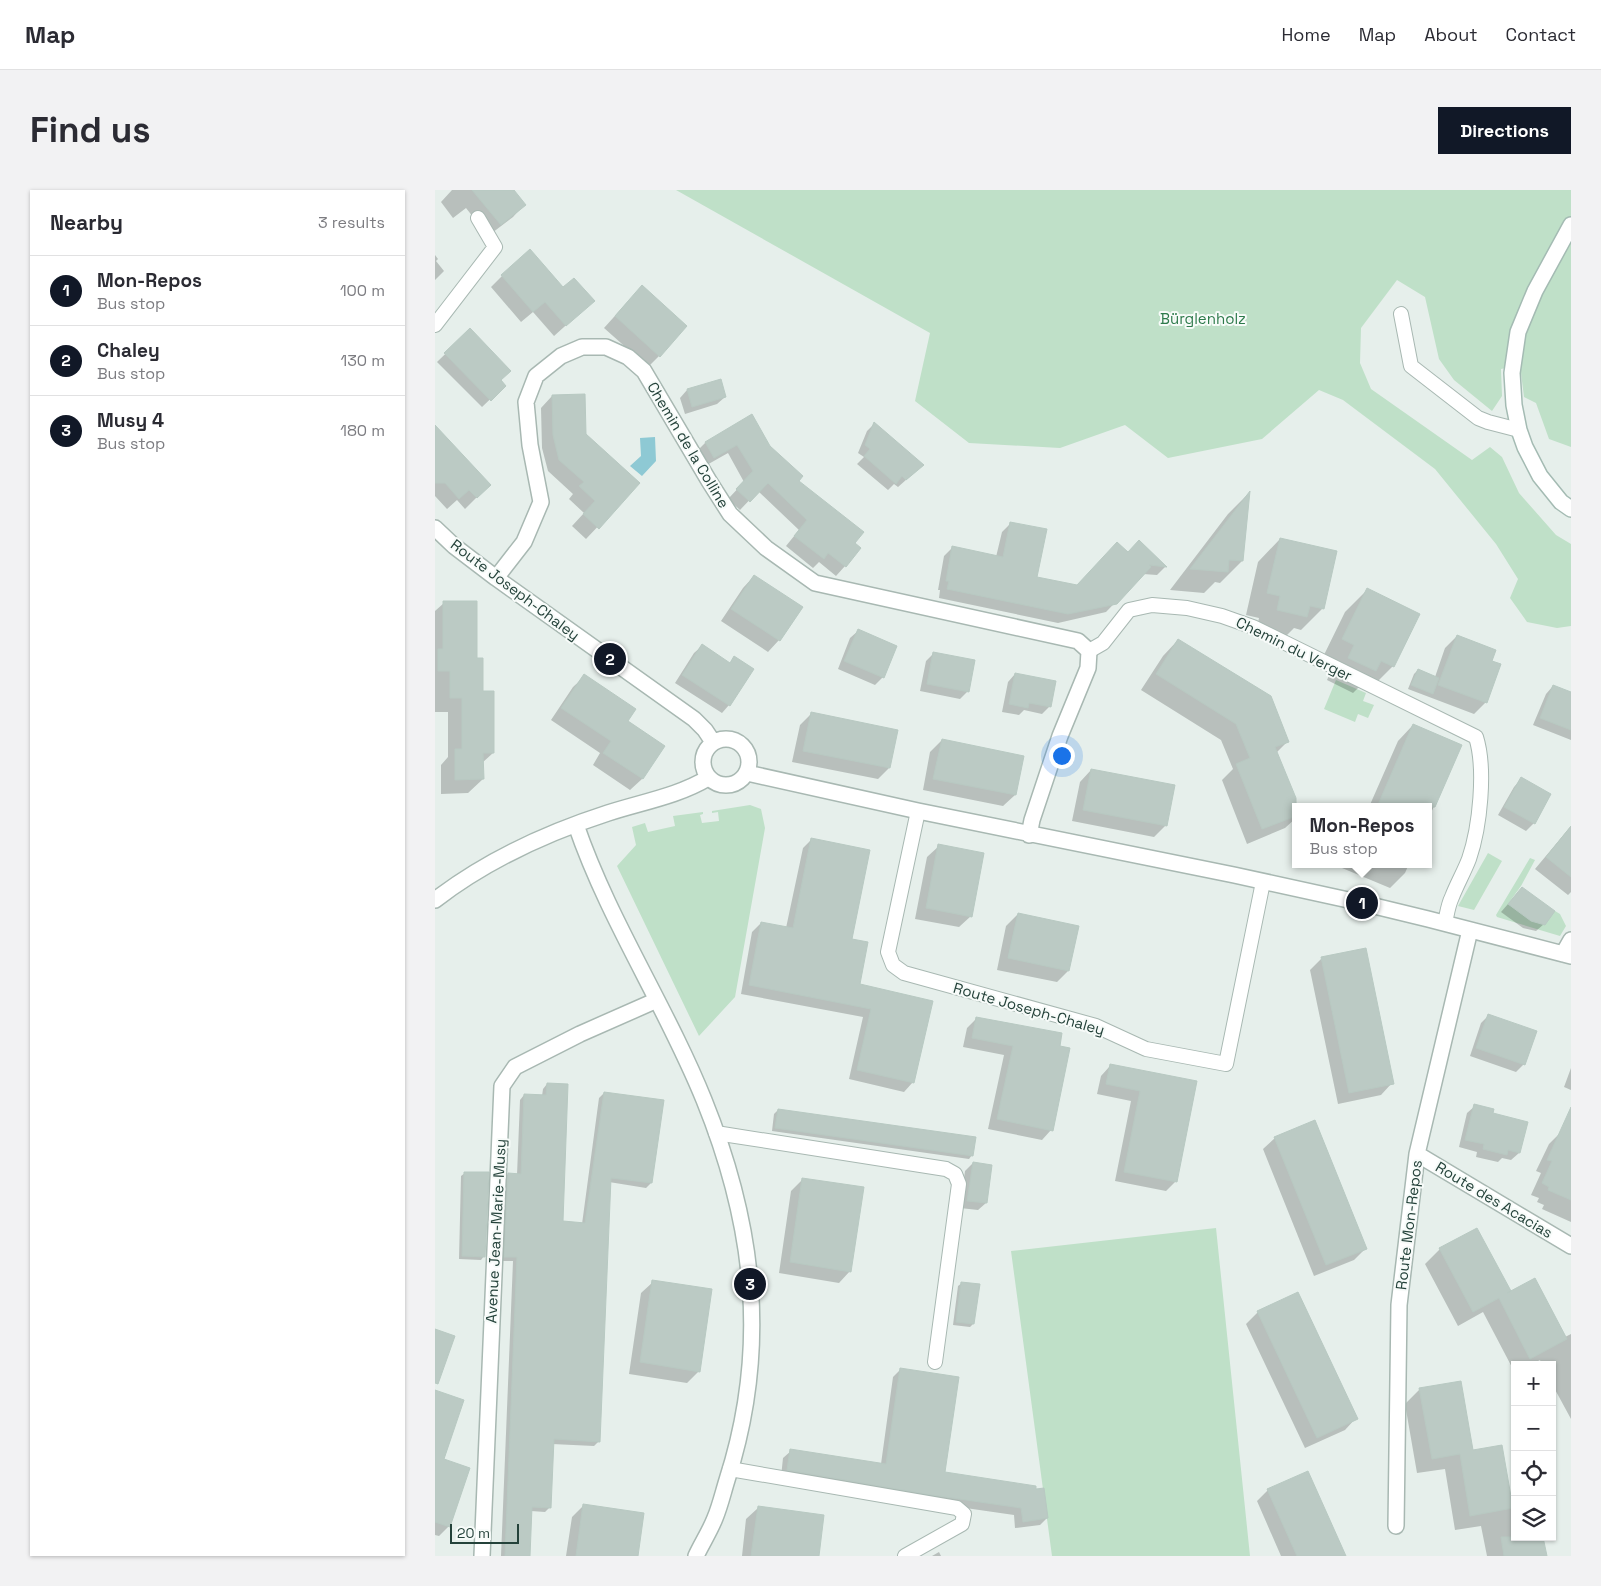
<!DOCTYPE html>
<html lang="en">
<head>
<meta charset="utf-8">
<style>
	body { margin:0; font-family:"Space Grotesk",sans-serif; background:#f2f2f3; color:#2b2b33 }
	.controls { position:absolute; right:15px; bottom:15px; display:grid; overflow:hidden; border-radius:0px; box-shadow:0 1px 4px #0004 }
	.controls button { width:45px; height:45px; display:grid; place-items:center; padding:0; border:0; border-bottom:1px solid #e1e1e2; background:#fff; color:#2b2b33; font:25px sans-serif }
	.scale { position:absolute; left:15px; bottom:12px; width:69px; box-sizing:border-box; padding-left:5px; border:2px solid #24423a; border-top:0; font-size:14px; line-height:18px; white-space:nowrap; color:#24423a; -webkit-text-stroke:4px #f7fbf9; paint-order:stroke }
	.you { position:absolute; left:626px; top:565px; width:18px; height:18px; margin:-12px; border:4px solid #fff; border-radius:50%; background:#1a73e8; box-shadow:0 0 0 8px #1a73e833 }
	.badge { display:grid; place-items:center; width:32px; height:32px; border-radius:50%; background:#111827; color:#fff; font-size:16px; font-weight:700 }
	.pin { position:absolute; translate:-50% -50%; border:2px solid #fff; box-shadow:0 1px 5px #0006 }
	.popup { position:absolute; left:857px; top:613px; width:140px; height:65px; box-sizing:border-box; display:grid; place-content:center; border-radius:0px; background:#fff; filter:drop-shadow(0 1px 4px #0005); font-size:16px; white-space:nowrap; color:#7c7c81 }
	.popup b { font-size:19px; color:#2b2b33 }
	.popup::after { content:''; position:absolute; left:50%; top:100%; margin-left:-10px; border:10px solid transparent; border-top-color:#fff }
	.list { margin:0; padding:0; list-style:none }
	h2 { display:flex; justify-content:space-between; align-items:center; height:65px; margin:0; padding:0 20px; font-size:21px }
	h2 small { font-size:16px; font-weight:400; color:#7c7c81 }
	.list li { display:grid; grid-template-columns:32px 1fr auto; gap:15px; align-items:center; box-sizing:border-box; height:70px; padding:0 20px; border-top:1px solid #e1e1e2 }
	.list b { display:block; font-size:19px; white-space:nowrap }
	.list p { margin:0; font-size:16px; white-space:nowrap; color:#7c7c81 }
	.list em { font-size:16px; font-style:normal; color:#7c7c81 }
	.icon { flex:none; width:28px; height:28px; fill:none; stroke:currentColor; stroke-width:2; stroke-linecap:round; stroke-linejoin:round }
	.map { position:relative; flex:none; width:1136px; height:1366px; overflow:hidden; border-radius:0px }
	header { display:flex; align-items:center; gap:30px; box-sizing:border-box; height:70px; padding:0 25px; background:#fff; border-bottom:1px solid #e1e1e2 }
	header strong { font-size:24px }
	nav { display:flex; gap:28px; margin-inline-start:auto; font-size:18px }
	.intro { display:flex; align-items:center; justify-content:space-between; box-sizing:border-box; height:120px; padding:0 30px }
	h1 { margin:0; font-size:35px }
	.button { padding:12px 22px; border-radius:0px; background:#111827; color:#fff; font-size:18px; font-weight:700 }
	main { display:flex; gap:30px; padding:0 30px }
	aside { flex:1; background:#fff; border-radius:0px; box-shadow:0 1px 4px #0004 }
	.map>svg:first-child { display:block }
	.green { fill:#bfe0c8 }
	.water { fill:#8ec9d4 }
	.shadow { fill:#0003 }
	.building { fill:#bbcac4; stroke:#b8c9c2 }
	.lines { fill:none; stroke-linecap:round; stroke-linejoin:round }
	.service-casing { stroke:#a8b8b2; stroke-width:16 }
	.minor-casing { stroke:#a8b8b2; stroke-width:18 }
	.secondary-casing { stroke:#a4bbb3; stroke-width:18 }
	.service { stroke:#fff; stroke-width:14 }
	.minor { stroke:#fff; stroke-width:15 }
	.secondary { stroke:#fff; stroke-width:15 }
	.labels { text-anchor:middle; stroke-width:4; stroke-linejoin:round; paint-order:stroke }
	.park-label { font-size:15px; fill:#2d7a4b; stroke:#f7fbf9 }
	.street-label { font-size:15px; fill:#24423a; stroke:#f7fbf9 }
</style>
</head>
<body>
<header>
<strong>Map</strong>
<nav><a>Home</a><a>Map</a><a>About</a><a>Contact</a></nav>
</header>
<div class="intro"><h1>Find us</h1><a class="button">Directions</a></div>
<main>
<aside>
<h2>Nearby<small>3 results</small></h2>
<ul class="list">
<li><span class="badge">1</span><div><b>Mon-Repos</b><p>Bus stop</p></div><em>100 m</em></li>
<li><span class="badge">2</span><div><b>Chaley</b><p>Bus stop</p></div><em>130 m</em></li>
<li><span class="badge">3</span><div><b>Musy 4</b><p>Bus stop</p></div><em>180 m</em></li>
</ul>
</aside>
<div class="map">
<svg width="1136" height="1366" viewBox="0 0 1136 1366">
	<rect width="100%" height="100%" fill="#e6efeb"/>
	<path class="green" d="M 241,0 L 1136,0 L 1136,257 L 1114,249 L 1101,213 L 1089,207 L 1085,175 L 1066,179 L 1067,206 L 1057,221 L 1019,190 L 1004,169 L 990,107 L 962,90 L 926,138 L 925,173 L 936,199 L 1037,270 L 1055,257 L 1067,267 L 1084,303 L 1121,345 L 1136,354 L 1136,436 L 1122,438 L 1092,432 L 1075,408 L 1083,389 L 1061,354 L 1000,279 L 908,210 L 884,200 L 827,249 L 733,268 L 690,235 L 625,258 L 534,253 L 480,211 L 495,143 Z
		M 901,490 L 931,503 L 928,511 L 939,515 L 933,528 L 923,524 L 920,532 L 889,519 Z
		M 315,615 L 326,619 L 330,638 L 300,807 L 264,846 L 182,676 L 201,655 L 197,637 L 210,633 L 213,642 L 240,636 L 238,626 L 268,622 L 268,624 L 265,625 L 267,633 L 284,631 L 283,622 L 277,623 L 277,621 Z
		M 1053,663 L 1067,671 L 1039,720 L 1023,716 Z
		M 1095,668 L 1100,670 L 1086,696 L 1073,714 L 1120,721 L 1125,724 L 1131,736 L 1125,746 L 1062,727 L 1061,725 Z
		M 781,1038 L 815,1366 L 617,1366 L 576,1061 Z"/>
	<path class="water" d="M 220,247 L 221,271 L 207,286 L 195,276 L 206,266 L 205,248 Z"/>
	<path class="shadow" d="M 17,0 L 77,0 L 89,15 L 78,27 L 53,46 L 31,18 L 18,28 L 6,12 Z
		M 0,65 L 3,69 L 1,71 L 9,81 L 0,90 Z
		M 67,86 L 158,111 L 119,146 L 98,122 L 86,132 L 56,97 Z
		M 196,108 L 224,166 L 213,177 L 169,138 Z
		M 35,140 L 69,196 L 47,217 L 2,172 Z
		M 252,200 L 290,207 L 282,214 L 250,224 L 245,208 Z
		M 117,206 L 150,244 L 204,293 L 151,349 L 137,336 L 149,323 L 134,309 L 138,304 L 113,281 L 107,258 L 106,218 Z
		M 439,234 L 480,282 L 463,297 L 459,294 L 453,300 L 422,274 L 429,267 L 423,263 L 432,241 Z
		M 0,237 L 54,295 L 30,319 L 22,310 L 12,319 L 0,306 Z
		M 270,253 L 334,256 L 362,291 L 418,353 L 410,376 L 401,386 L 384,372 L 378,378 L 351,356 L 364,340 L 323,301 L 305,320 L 293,309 L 309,292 L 293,263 L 270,276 L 261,262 Z
		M 813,304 L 807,371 L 785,393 L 780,392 L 769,403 L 735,400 L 793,324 Z
		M 576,333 L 600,388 L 642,396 L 692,363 L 730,377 L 722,385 L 708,384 L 671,422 L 623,433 L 504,408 L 505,400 L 503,400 L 509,366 L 518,357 L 561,367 L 567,342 Z
		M 845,349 L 888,418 L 866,440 L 859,438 L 849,448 L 821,442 L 824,428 L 811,425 L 823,372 Z
		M 319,386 L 344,450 L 333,462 L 286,431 L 308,398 Z
		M 932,400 L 958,476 L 936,498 L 927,494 L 918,503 L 892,490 L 898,477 L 886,471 L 910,422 Z
		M 9,413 L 41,469 L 58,563 L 47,573 L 48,589 L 33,603 L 6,604 L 6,575 L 13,567 L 13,522 L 0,522 L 0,421 Z
		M 423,441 L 448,487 L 440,495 L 403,479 L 415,448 Z
		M 1022,446 L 1055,471 L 1051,512 L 1039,524 L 973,499 L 979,484 L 983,480 L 1000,487 L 1010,458 Z
		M 743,450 L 852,552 L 841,563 L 863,617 L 861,617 L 861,628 L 850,638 L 812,654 L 787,590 L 798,579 L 786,550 L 706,500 L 728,466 Z
		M 267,456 L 294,474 L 300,468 L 294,515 L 287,523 L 240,493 L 259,463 Z
		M 498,464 L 533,501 L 525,509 L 485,501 L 491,471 Z
		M 580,484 L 615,516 L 607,524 L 589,520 L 584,525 L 567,522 L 573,492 Z
		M 150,486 L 191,531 L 228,557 L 207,589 L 195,600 L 158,575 L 165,563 L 116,530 L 138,497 Z
		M 1118,496 L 1136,503 L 1136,550 L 1098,535 L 1111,504 Z
		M 377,523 L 454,578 L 443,589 L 357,572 L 365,535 Z
		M 978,535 L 1025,556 L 993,630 L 993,617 L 934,617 L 963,551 Z
		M 507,550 L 588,567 L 580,605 L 568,616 L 488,600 L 495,562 Z
		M 656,580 L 731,635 L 719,647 L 637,631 L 645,592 Z
		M 1086,589 L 1114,604 L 1099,633 L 1091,641 L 1063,625 L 1079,597 Z
		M 1136,636 L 1136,702 L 1133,705 L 1100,679 Z
		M 377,649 L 415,750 L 423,795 L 478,892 L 469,902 L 414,889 L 428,827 L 306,804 L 317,742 L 326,733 L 351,738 L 368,658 Z
		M 504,656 L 536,726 L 524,737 L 480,729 L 492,667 Z
		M 909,674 L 974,674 L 970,683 L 955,698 L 907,678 Z
		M 1087,698 L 1109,734 L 1101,741 L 1088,738 L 1066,722 Z
		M 583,724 L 633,781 L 622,792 L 562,780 L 571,736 Z
		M 886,769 L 957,893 L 946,905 L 903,914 L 875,780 Z
		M 1053,826 L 1089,874 L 1081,882 L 1035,866 L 1046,833 Z
		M 542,828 L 626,844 L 616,940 L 607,950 L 553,939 L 569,865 L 528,857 L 532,838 Z
		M 675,876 L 760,892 L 741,991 L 731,1001 L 680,991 L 696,911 L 662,904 L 666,886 Z
		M 1136,878 L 1136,900 L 1129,897 Z
		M 112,894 L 127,1032 L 147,1034 L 164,908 L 169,903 L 227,911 L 216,993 L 211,998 L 174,992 L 164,1251 L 159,1256 L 117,1254 L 115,1317 L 110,1322 L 96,1321 L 94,1366 L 66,1366 L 78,1071 L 65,1071 L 69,989 L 73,984 L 82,985 L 85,910 L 89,905 L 107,906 L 108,899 Z
		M 1040,916 L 1057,924 L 1084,963 L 1076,970 L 1067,968 L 1063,972 L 1041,967 L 1042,962 L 1024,957 L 1032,923 Z
		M 343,920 L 537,965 L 534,969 L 337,941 L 339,924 Z
		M 1125,943 L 1136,948 L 1136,1032 L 1107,1019 L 1109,1015 L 1102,1012 L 1104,1008 L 1096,1005 L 1106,983 L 1101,981 L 1114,954 Z
		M 840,948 L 930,1059 L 919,1070 L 879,1086 L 828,959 Z
		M 538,973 L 551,1013 L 543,1020 L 525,1018 L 530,981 Z
		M 30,983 L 49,1066 L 46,1070 L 24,1069 L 26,986 Z
		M 368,989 L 415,1081 L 404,1093 L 344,1083 L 356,1001 Z
		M 1005,1059 L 1074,1101 L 1130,1147 L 1136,1144 L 1136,1229 L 1117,1194 L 1117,1175 L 1107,1175 L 1105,1170 L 1095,1175 L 1080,1175 L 1080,1183 L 1048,1122 L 1023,1136 L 990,1074 Z
		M 218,1092 L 264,1181 L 252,1193 L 194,1184 L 206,1103 Z
		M 527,1093 L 538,1134 L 535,1137 L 518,1135 L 523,1096 Z
		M 823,1122 L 921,1228 L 910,1240 L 870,1258 L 811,1134 Z
		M 466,1179 L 509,1283 L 612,1328 L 605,1335 L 580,1338 L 579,1325 L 482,1311 L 346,1287 L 348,1268 L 356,1261 L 446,1274 L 458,1187 Z
		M 985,1199 L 1037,1262 L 1066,1257 L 1077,1319 L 1080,1319 L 1080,1347 L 1111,1366 L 1052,1366 L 1046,1336 L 1020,1340 L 1010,1279 L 982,1283 L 970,1214 Z
		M 0,1202 L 14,1336 L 4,1346 L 0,1345 Z
		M 833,1300 L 910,1366 L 846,1366 L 822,1311 Z
		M 148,1316 L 201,1366 L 131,1366 L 137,1327 Z
		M 323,1318 L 383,1366 L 307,1366 L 311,1329 Z
		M 504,1362 L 506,1366 L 497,1366 Z"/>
	<path class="building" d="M 37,0 L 79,0 L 91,15 L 66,35 Z
		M 95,59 L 128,97 L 139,88 L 160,111 L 131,136 L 110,112 L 98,122 L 66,85 Z
		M 207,95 L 252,136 L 225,167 L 180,126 Z
		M 35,138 L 76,181 L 66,190 L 71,196 L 56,211 L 9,163 Z
		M 286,189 L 291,207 L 257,217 L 252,199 Z
		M 150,204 L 151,244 L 205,293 L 164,339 L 148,324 L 160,311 L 144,296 L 149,292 L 124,270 L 118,245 L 117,205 Z
		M 317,224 L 335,256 L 368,286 L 364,291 L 429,342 L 420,353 L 426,358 L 411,377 L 393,363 L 389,369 L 359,346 L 372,330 L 333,293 L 315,312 L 301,299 L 318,281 L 302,255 L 279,268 L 270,252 Z
		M 439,232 L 489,275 L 471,290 L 467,286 L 461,294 L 429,266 L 435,259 L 430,255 Z
		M 0,235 L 56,295 L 42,308 L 34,300 L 24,309 L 10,293 L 0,293 Z
		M 815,301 L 808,371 L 794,370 L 793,382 L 755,379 Z
		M 575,332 L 612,339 L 602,387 L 642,395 L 682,352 L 693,362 L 704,350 L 732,377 L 714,375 L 716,377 L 682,414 L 633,424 L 512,399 L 514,391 L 511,391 L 517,356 L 568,367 Z
		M 845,348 L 902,361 L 889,419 L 875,416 L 872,427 L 842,420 L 845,406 L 832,403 Z
		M 319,385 L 368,417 L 345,451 L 296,419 Z
		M 932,398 L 985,424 L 959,477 L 946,471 L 941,481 L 913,468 L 919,455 L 907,449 Z
		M 8,411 L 42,411 L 42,468 L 48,468 L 48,501 L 59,501 L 59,563 L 48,563 L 49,589 L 20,590 L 20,559 L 27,559 L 27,508 L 15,508 L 15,481 L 3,481 L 3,459 L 8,459 Z
		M 423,439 L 462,456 L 449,488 L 409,471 Z
		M 1022,445 L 1061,460 L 1057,471 L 1066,474 L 1052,513 L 1003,495 Z
		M 743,449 L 836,506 L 854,552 L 840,557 L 861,608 L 861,626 L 827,639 L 801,574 L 815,568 L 801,534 L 721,484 Z
		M 267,454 L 295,473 L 299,466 L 319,479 L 295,516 L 247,485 Z
		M 498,462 L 540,470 L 534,502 L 492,494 Z
		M 983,479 L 1004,488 L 998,504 L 976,495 Z
		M 580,483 L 621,491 L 616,517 L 594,513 L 593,518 L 574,514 Z
		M 149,484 L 201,519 L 193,531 L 230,556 L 208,589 L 168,563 L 176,551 L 126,518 Z
		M 1118,495 L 1136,502 L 1136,540 L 1105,528 Z
		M 376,522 L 463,540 L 455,578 L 368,561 Z
		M 978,534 L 1027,555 L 1000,617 L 942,617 Z
		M 507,549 L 589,566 L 581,605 L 498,589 Z
		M 656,579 L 740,595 L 732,636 L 648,620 Z
		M 1086,587 L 1116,604 L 1100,634 L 1069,617 Z
		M 1136,636 L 1136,687 L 1111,667 Z
		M 376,648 L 435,660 L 417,749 L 433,752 L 425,794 L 498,811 L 479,893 L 422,880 L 436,819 L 314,795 L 326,732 L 358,738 Z
		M 503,654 L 549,663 L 537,727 L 491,718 Z
		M 1087,697 L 1120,721 L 1110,735 L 1096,731 L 1073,714 Z
		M 583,723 L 644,736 L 634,781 L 573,768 Z
		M 931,758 L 959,894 L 914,903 L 886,767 Z
		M 1053,824 L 1102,841 L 1090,875 L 1041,858 Z
		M 541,827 L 627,843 L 625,856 L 635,858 L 618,941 L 562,929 L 578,856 L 537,848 Z
		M 675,874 L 762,891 L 742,992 L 689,982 L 705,901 L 671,894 Z
		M 112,893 L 133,894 L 128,1031 L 150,1033 L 169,902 L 229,910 L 217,993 L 176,988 L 165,1252 L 119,1249 L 116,1318 L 97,1317 L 95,1366 L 70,1366 L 82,1067 L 69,1067 L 73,983 L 86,984 L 89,904 L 111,905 Z
		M 1039,914 L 1059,919 L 1058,923 L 1093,932 L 1085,963 L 1073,960 L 1072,965 L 1048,959 L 1049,954 L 1030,950 Z
		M 1136,917 L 1136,1010 L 1113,1000 L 1114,997 L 1107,993 L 1117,971 L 1112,970 Z
		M 343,919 L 541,947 L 538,966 L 340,938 Z
		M 880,930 L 932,1059 L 891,1075 L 839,947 Z
		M 538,972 L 557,975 L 552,1013 L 532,1011 Z
		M 29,982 L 54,982 L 50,1067 L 27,1066 Z
		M 367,988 L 429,997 L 416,1082 L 355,1072 Z
		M 1042,1038 L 1076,1101 L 1072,1103 L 1100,1088 L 1132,1149 L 1095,1169 L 1064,1108 L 1038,1122 L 1004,1058 Z
		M 217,1090 L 277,1099 L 265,1182 L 205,1172 Z
		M 526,1092 L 545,1094 L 539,1134 L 521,1132 Z
		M 863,1102 L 923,1229 L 882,1248 L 822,1121 Z
		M 0,1139 L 20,1146 L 3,1194 L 0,1193 Z
		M 465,1178 L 524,1187 L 510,1282 L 601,1296 L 601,1299 L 609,1298 L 613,1328 L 588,1332 L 586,1318 L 490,1304 L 352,1280 L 355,1259 L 451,1274 Z
		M 1026,1191 L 1038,1260 L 1067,1255 L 1078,1318 L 1035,1326 L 1025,1264 L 997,1269 L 984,1198 Z
		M 0,1200 L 29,1210 L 9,1269 L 35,1278 L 15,1337 L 0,1332 Z
		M 873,1281 L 911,1366 L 862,1366 L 832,1299 Z
		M 148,1314 L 209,1323 L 203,1366 L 141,1366 Z
		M 323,1316 L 389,1325 L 384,1366 L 316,1366 Z
		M 1066,1347 L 1108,1347 L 1112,1366 L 1069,1366 Z"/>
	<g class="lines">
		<defs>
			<path id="service" d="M 966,124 L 976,176 L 1043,228 L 1053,232 L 1084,240
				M 0,135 L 60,57 L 43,28
				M 654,461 L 668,453 L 694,420 L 717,415 L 752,418 L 787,426 L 818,437 L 1041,547 C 1051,579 1045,637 1034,669 C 1029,682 1022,694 1017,707 C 1013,715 1012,724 1010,733
				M 483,621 L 453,762 L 458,775 L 469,783 L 661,836 L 711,859 L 791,874 L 828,692
				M 281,943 L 511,979 L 520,984 L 524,994 L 500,1172
				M 295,1279 L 522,1318 L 529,1324 L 527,1334 L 470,1366"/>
			<path id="minor" d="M 0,338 L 19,356 L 61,388 L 259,529 L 270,540 L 278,552
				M 61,388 L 89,352 L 106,312 L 95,255 L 91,212 L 101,186 L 126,166 L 147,157 L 171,157 L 193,167 L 209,181 L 274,291 L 295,324 L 331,358 L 380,393 L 643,451 L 654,461 L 653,478 L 625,546 L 597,630 L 594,645
				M268 572a23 23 0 1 1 46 0a23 23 0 1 1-46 0Z
				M 312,583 L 483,621 L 799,685 L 927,713 L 993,729 L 1136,766
				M 141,635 C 174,731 231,816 269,910 C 320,1036 334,1159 292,1290 C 288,1303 285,1316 280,1328 C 275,1341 267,1353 261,1366
				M 0,710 C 52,670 111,643 173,623 C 207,612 243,606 273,588
				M 1128,764 L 1136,750
				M 982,964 L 1136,1056
				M 961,1336 L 964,1115 L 982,964 L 1035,740
				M 47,1366 L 67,896 L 80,877 L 145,844 L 222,810"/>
			<path id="secondary" d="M 1136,35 L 1100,101 L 1083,142 L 1077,183 L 1079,215 L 1084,240 L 1090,257 L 1105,286 L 1126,312 L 1136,319"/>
		</defs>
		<use href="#service" class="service-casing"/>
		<use href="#minor" class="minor-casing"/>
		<use href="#secondary" class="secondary-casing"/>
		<use href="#service" class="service"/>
		<use href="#minor" class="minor"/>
		<use href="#secondary" class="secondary"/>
	</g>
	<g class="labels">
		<g class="park-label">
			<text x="768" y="134">Bürglenholz</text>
		</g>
		<g class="street-label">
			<text transform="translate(253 255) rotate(59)" y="5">Chemin de la Colline</text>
			<text transform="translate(80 400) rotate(37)" y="5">Route Joseph-Chaley</text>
			<text transform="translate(859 459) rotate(26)" y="5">Chemin du Verger</text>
			<text transform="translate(594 819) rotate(16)" y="5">Route Joseph-Chaley</text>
			<text transform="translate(1059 1010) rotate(31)" y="5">Route des Acacias</text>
			<text transform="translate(974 1035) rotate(-83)" y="5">Route Mon-Repos</text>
			<text transform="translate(61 1041) rotate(-87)" y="5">Avenue Jean-Marie-Musy</text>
		</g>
	</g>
</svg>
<div class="controls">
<button>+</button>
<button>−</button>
<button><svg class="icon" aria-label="locate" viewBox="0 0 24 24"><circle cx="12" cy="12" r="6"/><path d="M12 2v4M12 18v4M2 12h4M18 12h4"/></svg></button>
<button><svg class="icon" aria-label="layers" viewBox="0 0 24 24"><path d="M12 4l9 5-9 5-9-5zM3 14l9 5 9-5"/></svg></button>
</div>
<div class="scale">20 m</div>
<div class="you"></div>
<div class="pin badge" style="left:927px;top:713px">1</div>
<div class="popup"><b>Mon-Repos</b>Bus stop</div>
<div class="pin badge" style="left:175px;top:469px">2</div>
<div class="pin badge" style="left:315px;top:1094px">3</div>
</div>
</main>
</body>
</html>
